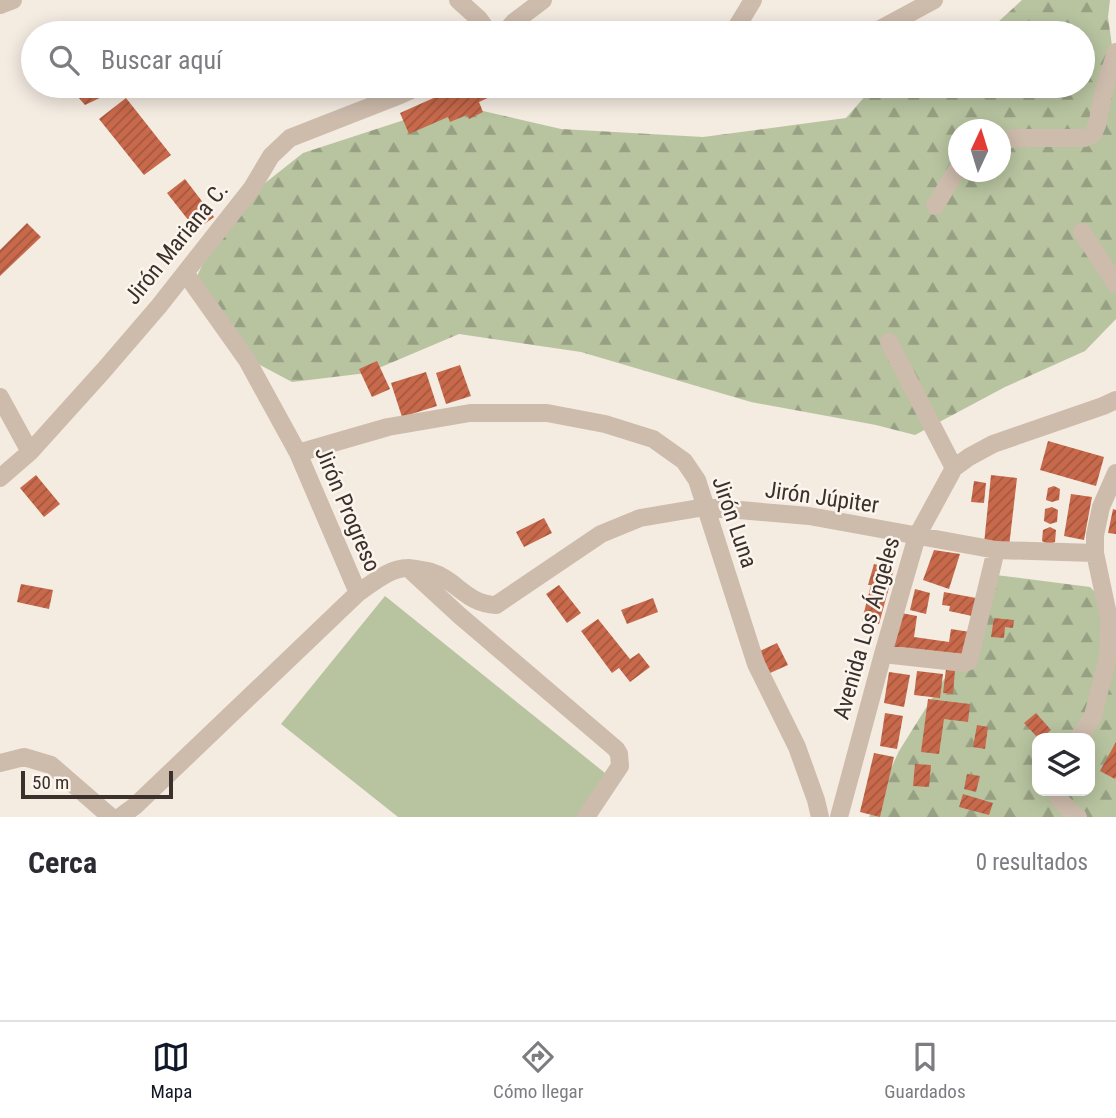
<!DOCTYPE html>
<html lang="es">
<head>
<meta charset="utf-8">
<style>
	body { margin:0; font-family:"Roboto Condensed",sans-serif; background:#f2f2f3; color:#2b2b33 }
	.controls { position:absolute; right:21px; bottom:21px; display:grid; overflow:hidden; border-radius:14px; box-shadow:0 4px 18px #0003 }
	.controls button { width:63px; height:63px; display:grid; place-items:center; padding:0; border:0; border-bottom:2px solid #e1e1e2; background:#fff; color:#2b2b33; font:35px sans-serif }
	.compass { position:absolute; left:948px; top:119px; width:63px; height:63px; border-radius:50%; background:#fff; box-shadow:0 4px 18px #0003; rotate:4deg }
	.scale { position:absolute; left:21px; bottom:18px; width:152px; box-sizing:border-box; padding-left:7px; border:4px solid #3b302b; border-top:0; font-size:19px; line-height:24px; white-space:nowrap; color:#3b302b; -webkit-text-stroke:5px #fbf5ee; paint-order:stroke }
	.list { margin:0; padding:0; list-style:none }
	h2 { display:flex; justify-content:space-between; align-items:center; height:91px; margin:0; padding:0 28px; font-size:30px }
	h2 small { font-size:23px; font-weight:400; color:#7c7c81 }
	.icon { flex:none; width:38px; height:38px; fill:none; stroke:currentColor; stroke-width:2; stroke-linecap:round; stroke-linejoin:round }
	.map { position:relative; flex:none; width:1116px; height:817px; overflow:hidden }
	.search { position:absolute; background:#fff; box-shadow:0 4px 18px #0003; left:21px; right:21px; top:21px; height:77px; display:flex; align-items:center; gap:18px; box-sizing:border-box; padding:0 24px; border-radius:38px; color:#7c7c81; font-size:26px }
	.sheet { height:203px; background:#fff }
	nav { display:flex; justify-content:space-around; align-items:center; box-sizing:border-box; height:98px; border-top:2px solid #e1e1e2; background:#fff; font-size:19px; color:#7c7c81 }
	nav a { display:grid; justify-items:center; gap:4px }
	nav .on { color:#111827 }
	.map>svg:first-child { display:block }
	.forest { fill:url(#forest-firs); fill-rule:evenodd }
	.garden { fill:#b8c4a0 }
	.building { fill:url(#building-hatch) }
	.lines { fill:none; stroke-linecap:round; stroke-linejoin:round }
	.minor { stroke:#cdbbac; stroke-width:18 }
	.labels { text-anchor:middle; stroke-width:5; stroke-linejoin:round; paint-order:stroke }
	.street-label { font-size:23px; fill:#3b302b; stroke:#fbf5ee }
</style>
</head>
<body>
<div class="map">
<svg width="1116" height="817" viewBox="0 0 1116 817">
	<defs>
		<pattern id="forest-firs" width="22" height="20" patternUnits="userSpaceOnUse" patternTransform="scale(1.75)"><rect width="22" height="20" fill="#b8c4a0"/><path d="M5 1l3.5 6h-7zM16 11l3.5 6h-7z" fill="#97a083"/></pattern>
		<pattern id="building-hatch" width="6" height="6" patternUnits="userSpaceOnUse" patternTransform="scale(1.75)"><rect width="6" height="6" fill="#c8694b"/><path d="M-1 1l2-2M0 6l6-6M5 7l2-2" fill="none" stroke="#a4573f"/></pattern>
	</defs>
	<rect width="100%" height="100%" fill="#f4ebe1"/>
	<path class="forest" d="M 1022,0 L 1110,0 L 1108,17 L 1113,53 L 1116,57 L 1116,319 L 1085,351 L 1005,387 L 915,435 L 876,425 L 751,402 L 581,352 L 459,334 L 367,373 L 292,382 L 245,357 L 192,287 L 226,214 L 303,153 L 453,104 L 561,129 L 703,137 L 846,118 L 874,86 L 1083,86 L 1083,33 L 979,33 L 987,32 ZM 958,130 L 1000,130 L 1000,172 L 958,172 Z
		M 988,574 L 1090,587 L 1116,613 L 1116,817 L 869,817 L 899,751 L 963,649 ZM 1037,738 L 1090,738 L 1090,791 L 1037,791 Z"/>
	<path class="garden" d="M 385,596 L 610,777 L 577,817 L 398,817 L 281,724 Z"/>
	<path class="building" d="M 78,86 L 125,86 L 85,105 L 71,89 Z
		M 447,86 L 514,86 L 479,102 L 483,112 L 469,119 L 467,115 L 450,122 L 448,117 L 409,134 L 400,113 L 438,96 L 436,91 Z
		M 126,98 L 171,155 L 144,175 L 99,119 Z
		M 185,179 L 214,217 L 196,230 L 167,193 Z
		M 27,223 L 41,237 L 0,276 L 0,250 Z
		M 377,361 L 390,389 L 372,397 L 359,369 Z
		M 460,365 L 471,396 L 446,404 L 436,373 Z
		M 426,372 L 437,406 L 402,417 L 391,383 Z
		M 1048,441 L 1104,457 L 1096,486 L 1040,470 Z
		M 36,475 L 60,504 L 44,517 L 20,488 Z
		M 991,475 L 1017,478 L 1009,547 L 984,544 Z
		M 974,481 L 986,483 L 984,503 L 971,502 Z
		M 1054,486 L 1060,489 L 1059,500 L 1052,502 L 1046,500 L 1048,488 Z
		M 1071,494 L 1092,497 L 1084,540 L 1064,536 Z
		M 1052,507 L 1058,510 L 1057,522 L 1050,524 L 1044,521 L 1045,509 Z
		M 1113,509 L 1116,510 L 1116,534 L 1108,533 Z
		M 544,518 L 552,533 L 524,547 L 516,532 Z
		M 1050,527 L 1056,530 L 1055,542 L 1048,544 L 1042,541 L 1043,530 Z
		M 934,550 L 960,554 L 949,589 L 923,580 Z
		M 874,564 L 894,569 L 879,624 L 862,620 L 871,585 L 868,585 Z
		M 21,584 L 53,590 L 49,609 L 17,602 Z
		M 559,585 L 581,613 L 567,623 L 546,594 Z
		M 915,589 L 930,593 L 926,614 L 910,610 Z
		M 944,592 L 976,598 L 972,616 L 949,611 L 950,606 L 942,605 Z
		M 653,598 L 658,612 L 627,624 L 621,610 Z
		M 896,612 L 917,616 L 914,637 L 949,642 L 951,629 L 970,632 L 966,659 L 891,647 Z
		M 994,618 L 1014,620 L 1013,628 L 1005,627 L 1004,638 L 991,637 Z
		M 598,619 L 630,659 L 639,653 L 650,667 L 630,682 L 619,668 L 612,673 L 581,631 Z
		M 777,643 L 788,665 L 770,673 L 760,651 Z
		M 946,669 L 955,670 L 953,694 L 943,693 Z
		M 917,671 L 943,674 L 940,698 L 914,695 Z
		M 889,672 L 910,675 L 904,707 L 884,703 Z
		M 928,699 L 970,704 L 968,722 L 944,719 L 939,754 L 921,752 Z
		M 885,713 L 903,716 L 897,749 L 880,746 Z
		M 1036,713 L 1051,730 L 1041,738 L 1038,738 L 1024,723 Z
		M 977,725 L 988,727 L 985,749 L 973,747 Z
		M 1116,742 L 1116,777 L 1115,779 L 1100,771 Z
		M 874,753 L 894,757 L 880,817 L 860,812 Z
		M 915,764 L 931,765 L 929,787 L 913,786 Z
		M 967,774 L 980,776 L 976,792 L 964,789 Z
		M 963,794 L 993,803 L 989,815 L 959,807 Z"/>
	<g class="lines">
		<path class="minor" d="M 458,0 L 479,19 L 489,33
			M 0,5 L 13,0
			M 504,33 L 514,22 L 543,0
			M 733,33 L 753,0
			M 873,33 L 934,0
			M 1000,142 L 1014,138 L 1085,138 L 1093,134 L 1097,125 L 1104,90 L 1116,52
			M 935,206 L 958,168
			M 1082,232 L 1116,284
			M 186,274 L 247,360 L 298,453 L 358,593 C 373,583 389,568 408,568 L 459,615 L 616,749 L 619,754 L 620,766 L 586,817
			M 889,342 L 954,468
			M 0,397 L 30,452
			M 298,453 L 388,427 L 470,413 L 547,413 L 605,424 L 653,439 L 684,461 L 697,480 L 756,664 L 797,747 L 816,800 L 820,817
			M 0,478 L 30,452 L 104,370 L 159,306 L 252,188 L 271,156 L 290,138 L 400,95 L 420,86
			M 408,568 C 415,569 424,570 431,572 C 457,580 466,604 496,605 L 601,534 L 640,518 L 705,507 L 809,516 L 996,550 L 1095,553
			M 883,654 L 965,663 L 969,661 L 996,550
			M 1079,738 L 1093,716 L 1108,657 L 1109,619 L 1095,553 L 1095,535 L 1101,507 L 1116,473
			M 0,763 L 24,757 L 51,765 L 111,817
			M 1059,791 L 1059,799 L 1072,813 L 1078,817
			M 120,817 L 135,806 L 358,593
			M 839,817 L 883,654 L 917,536 L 954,468 L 969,457 L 993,444 L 1103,406 L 1116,400"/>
	</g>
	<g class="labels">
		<g class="street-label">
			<text transform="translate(176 243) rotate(-51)" y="8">Jirón Mariana C.</text>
			<text transform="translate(822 497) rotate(8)" y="8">Jirón Júpiter</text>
			<text transform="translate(348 509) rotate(67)" y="8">Jirón Progreso</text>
			<text transform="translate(735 522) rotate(71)" y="8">Jirón Luna</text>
			<text transform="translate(866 628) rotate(-74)" y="8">Avenida Los Ángeles</text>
		</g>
	</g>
</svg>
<div class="controls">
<button><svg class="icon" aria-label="layers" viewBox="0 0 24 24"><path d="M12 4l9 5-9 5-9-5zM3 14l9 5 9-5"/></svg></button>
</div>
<svg class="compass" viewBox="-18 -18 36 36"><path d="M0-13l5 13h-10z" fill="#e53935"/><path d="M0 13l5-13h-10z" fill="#7c7c81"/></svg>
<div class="scale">50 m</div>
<div class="search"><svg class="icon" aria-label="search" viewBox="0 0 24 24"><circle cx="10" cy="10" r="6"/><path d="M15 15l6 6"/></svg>Buscar aquí</div>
</div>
<section class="sheet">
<h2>Cerca<small>0 resultados</small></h2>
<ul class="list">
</ul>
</section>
<nav>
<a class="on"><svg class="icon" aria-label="map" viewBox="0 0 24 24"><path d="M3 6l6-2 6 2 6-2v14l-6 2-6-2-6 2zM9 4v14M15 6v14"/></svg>Mapa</a>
<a><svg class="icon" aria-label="directions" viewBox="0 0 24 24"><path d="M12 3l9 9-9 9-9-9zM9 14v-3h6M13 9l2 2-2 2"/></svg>Cómo llegar</a>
<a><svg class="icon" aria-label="saved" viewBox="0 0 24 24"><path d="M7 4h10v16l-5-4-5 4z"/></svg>Guardados</a>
</nav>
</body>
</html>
